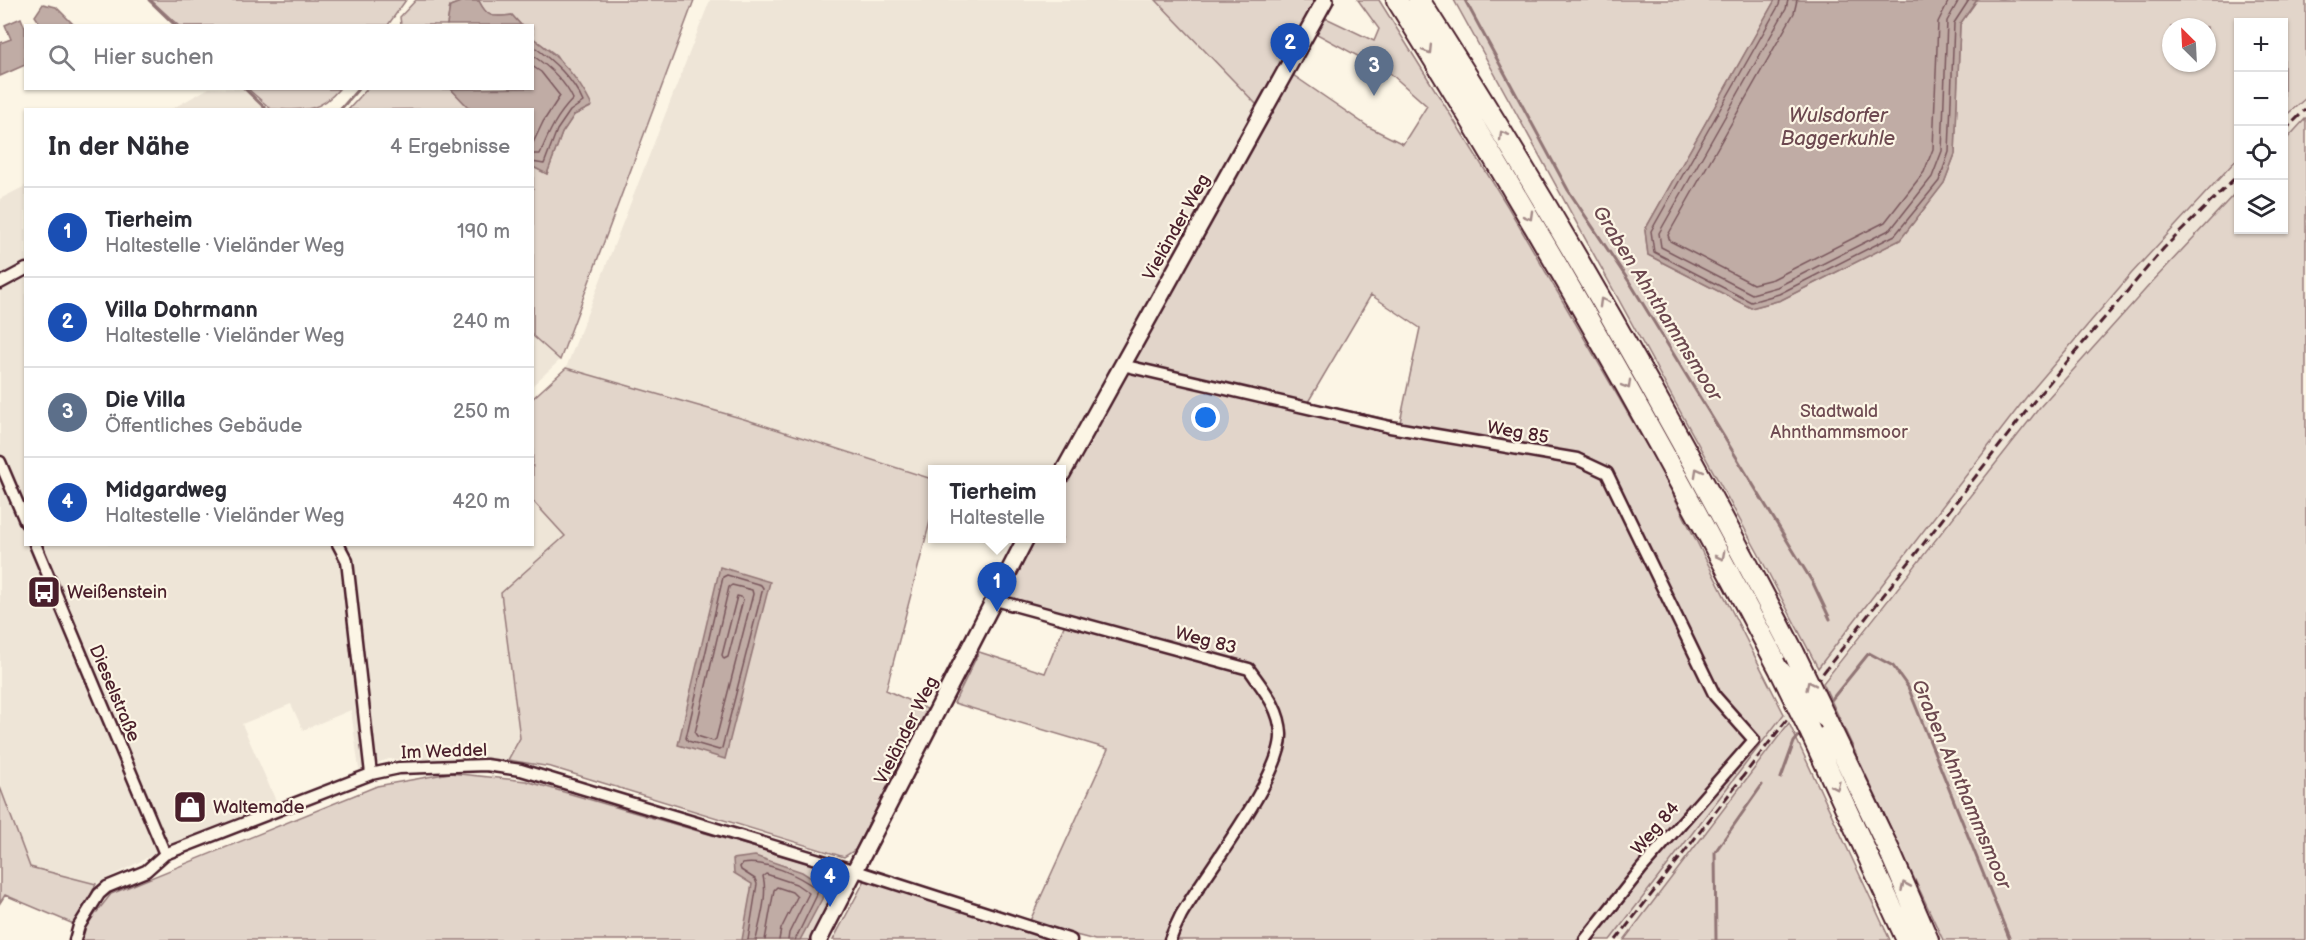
<!DOCTYPE html>
<html lang="de">
<head>
<meta charset="utf-8">
<style>
	body { margin:0; font-family:"Balsamiq Sans",sans-serif; background:#f2f2f3; color:#2b2b33 }
	.controls { position:absolute; right:18px; top:18px; display:grid; overflow:hidden; border-radius:0px; box-shadow:0 2px 4px #0004 }
	.controls button { width:54px; height:54px; display:grid; place-items:center; padding:0; border:0; border-bottom:2px solid #e1e1e2; background:#fff; color:#2b2b33; font:30px sans-serif }
	.compass { position:absolute; left:2162px; top:18px; width:54px; height:54px; border-radius:50%; background:#fff; box-shadow:0 2px 4px #0004; rotate:336deg }
	.you { position:absolute; left:1206px; top:418px; width:21px; height:21px; margin:-15px; border:4px solid #fff; border-radius:50%; background:#1a73e8; box-shadow:0 0 0 9px #1a73e833 }
	.badge { display:grid; place-items:center; width:39px; height:39px; border-radius:50%; background:#4a1f2b; color:#fff; font-size:20px; font-weight:700 }
	.pin { position:absolute; translate:-50% -50px; filter:drop-shadow(0 2px 3px #0008) }
	.pin::after { content:''; position:absolute; top:32px; width:21px; height:18px; background:inherit; clip-path:polygon(0 0,100% 0,50% 100%) }
	.popup { position:absolute; left:928px; top:465px; width:138px; height:78px; box-sizing:border-box; display:grid; place-content:center; border-radius:0px; background:#fff; filter:drop-shadow(0 2px 4px #0005); font-size:20px; white-space:nowrap; color:#7c7c81 }
	.popup b { font-size:22px; color:#2b2b33 }
	.popup::after { content:''; position:absolute; left:50%; top:100%; margin-left:-12px; border:12px solid transparent; border-top-color:#fff }
	.list { margin:0; padding:0; list-style:none }
	h2 { display:flex; justify-content:space-between; align-items:center; height:78px; margin:0; padding:0 24px; font-size:26px }
	h2 small { font-size:20px; font-weight:400; color:#7c7c81 }
	.list li { display:grid; grid-template-columns:39px 1fr auto; gap:18px; align-items:center; box-sizing:border-box; height:90px; padding:0 24px; border-top:2px solid #e1e1e2 }
	.list b { display:block; font-size:22px; white-space:nowrap }
	.list p { margin:0; font-size:20px; white-space:nowrap; color:#7c7c81 }
	.list em { font-size:20px; font-style:normal; color:#7c7c81 }
	.icon { flex:none; width:33px; height:33px; fill:none; stroke:currentColor; stroke-width:2; stroke-linecap:round; stroke-linejoin:round }
	.map { position:relative; flex:none; width:2306px; height:940px; overflow:hidden }
	.search { position:absolute; background:#fff; box-shadow:0 2px 4px #0004; left:24px; top:24px; width:510px; height:66px; display:flex; align-items:center; gap:15px; box-sizing:border-box; padding:0 21px; border-radius:0px; color:#7c7c81; font-size:22px }
	.panel { position:absolute; background:#fff; box-shadow:0 2px 4px #0004; left:24px; top:108px; width:510px; height:438px; border-radius:0px }
	.map>svg:first-child { display:block }
	.built { fill:#eee5d7 }
	.green { fill:#e2d5ca; stroke:#967a7a; stroke-width:1.5; fill-rule:evenodd }
	.water { fill:#c0aca5; stroke:#917474; stroke-width:1.5 }
	.lines { fill:none; stroke-linecap:round; stroke-linejoin:round }
	.shore { stroke:#79575c; stroke-width:1.5 }
	.stream { stroke:#917474; stroke-width:3 }
	.street-casing { stroke:#4a1f2b; stroke-width:15 }
	.secondary-casing { stroke:#4a1f2b; stroke-width:20 }
	.highway-casing { stroke:#4a1f2b; stroke-width:24 }
	.street { stroke:#fcf5e5; stroke-width:10 }
	.secondary { stroke:#fcf5e5; stroke-width:15 }
	.highway { stroke:#fcf5e5; stroke-width:20 }
	.rail { stroke:#4a1f2b; stroke-width:3; stroke-dasharray:9 4.5; stroke-linecap:butt }
	.highway-bridge-casing { stroke:#4a1f2b; stroke-width:24; stroke-linecap:butt }
	.highway-bridge { stroke:#fcf5e5; stroke-width:20 }
	.oneway { stroke:#a38a88 }
	.labels { text-anchor:middle; stroke-width:4.5; stroke-linejoin:round; paint-order:stroke }
	.street-label { font-size:18px; fill:#4a1f2b; stroke:#fcf5e5 }
	.park-label { font-size:18px; fill:#704c53; stroke:#fcf5e5 }
	.poi-label { font-size:18px; fill:#4a1f2b; stroke:#fcf5e5; text-anchor:start }
	.water-label { font-size:20px; font-style:italic; fill:#6d4950; stroke:#fcf5e5 }
</style>
</head>
<body>
<div class="map">
<svg width="2306" height="940" viewBox="0 0 2306 940">
	<rect width="100%" height="100%" fill="#fcf5e5"/>
	<filter id="ink" filterUnits="userSpaceOnUse"><feTurbulence type="fractalNoise" baseFrequency=".0167" numOctaves="2"/><feDisplacementMap in="SourceGraphic" scale="12" xChannelSelector="R" yChannelSelector="G"/><feConvolveMatrix kernelMatrix="1 2 1 2 8 2 1 2 1" color-interpolation-filters="sRGB"/></filter>
	<g filter="url(#ink)">
		<path class="built" d="M 710,0 L 1156,0 L 1257,105 L 1054,469 L 932,470 L 932,479 L 744,419 L 566,368 Z
			M 209,88 L 248,89 L 271,109 L 170,110 Z
			M 2306,98 L 2306,118 L 2284,142 L 2284,117 Z
			M 2238,158 L 2238,190 L 2153,281 L 2040,407 L 1789,723 L 1624,940 L 1610,940 L 2028,395 L 2131,274 Z
			M 25,186 L 26,544 L 532,544 L 533,501 L 565,536 L 501,593 L 520,738 L 508,760 L 389,759 L 359,769 L 351,710 L 303,730 L 291,704 L 242,724 L 276,801 L 172,845 L 96,884 L 30,867 L 0,787 L 0,199 Z
			M 533,336 L 560,360 L 533,385 Z"/>
		<path class="green" d="M 151,0 L 406,0 L 388,25 L 179,26 Z
			M 416,0 L 694,0 L 560,360 L 533,336 L 533,167 L 547,174 L 562,133 L 574,115 L 591,107 L 556,55 L 533,38 L 532,26 L 521,25 L 512,15 C 493,17 488,19 479,1 L 463,1 L 450,6 L 447,25 L 401,25 L 400,17 Z
			M 1156,0 L 1317,0 L 1257,105 Z
			M 1358,0 L 1379,0 L 1508,207 L 1659,467 L 1784,714 L 1610,940 L 1095,940 L 1029,923 L 1108,749 L 954,703 L 979,652 L 1045,673 L 1068,616 L 1007,596 L 1035,539 L 1062,538 L 1062,486 L 1290,73 L 1369,127 L 1403,144 L 1427,106 L 1391,74 L 1317,34 L 1326,18 L 1374,41 L 1379,29 ZM 1371,295 L 1420,328 L 1400,422 L 1308,402 Z
			M 1454,0 L 1775,0 L 1645,230 L 1648,255 L 1751,308 L 1781,300 L 1900,240 L 1944,183 L 1955,154 L 1960,24 L 1977,0 L 2306,0 L 2306,98 L 2284,117 L 2284,22 L 2238,22 L 2238,158 L 2131,274 L 2028,395 L 1818,668 L 1758,553 ZM 2171,27 L 2207,27 L 2207,63 L 2171,63 Z
			M 368,88 L 451,89 L 470,109 L 348,110 Z
			M 248,89 L 339,89 C 318,114 301,110 271,109 Z
			M 2306,118 L 2306,940 L 1943,940 L 1823,683 L 2040,407 L 2153,281 L 2238,190 L 2238,230 L 2284,230 L 2284,142 Z
			M 566,368 L 744,419 L 932,479 L 932,514 L 886,690 L 927,709 L 855,850 L 844,857 L 551,767 L 508,760 L 520,738 L 501,593 L 565,536 L 533,501 L 532,399 Z
			M 1789,723 L 1890,940 L 1624,940 Z
			M 450,773 L 526,781 L 832,870 L 841,882 L 811,940 L 80,940 L 85,927 L 111,894 L 377,786 Z
			M 0,787 L 30,867 L 96,884 L 76,925 L 5,895 L 0,903 Z
			M 865,880 L 1059,940 L 833,940 Z"/>
		<path class="water" d="M 1775,0 L 1977,0 L 1960,24 L 1955,154 L 1944,183 L 1900,240 L 1781,300 L 1751,308 L 1648,255 L 1645,230 Z
			M 463,1 L 479,1 C 488,19 493,17 512,15 L 521,25 L 447,25 L 450,6 Z
			M 43,4 L 56,7 L 74,25 L 41,25 L 35,16 Z
			M 21,18 L 25,28 L 25,65 L 0,76 L 0,43 L 11,39 L 5,25 Z
			M 533,38 C 560,58 577,76 592,106 L 574,115 L 562,133 L 547,174 L 533,167 L 532,110 L 470,109 L 451,89 L 532,88 Z
			M 720,567 L 770,582 L 725,759 L 678,745 Z
			M 755,856 L 802,872 L 825,887 L 822,899 L 800,940 L 742,940 L 752,884 L 734,873 L 733,859 Z"/>
		<g class="lines">
			<path class="shore" d="M 1780,0 L 1779,5 L 1651,231 L 1654,252 L 1751,302 L 1779,294 L 1895,235 L 1939,181 L 1949,152 L 1954,23 L 1969,0
				M 1788,0 L 1786,9 L 1659,233 L 1661,247 L 1752,294 L 1777,287 L 1891,229 L 1932,177 L 1942,151 L 1947,21 L 1959,0
				M 1797,0 L 1794,13 L 1668,235 L 1670,241 L 1753,284 L 1773,279 L 1885,222 L 1924,172 L 1933,149 L 1938,22 L 1949,0
				M 532,45 C 553,61 573,78 583,102 L 570,111 L 557,130 L 544,164 L 532,162
				M 532,55 C 548,66 565,81 573,99 C 557,115 549,132 540,154 L 532,154
				M 532,66 L 541,72 L 560,96 L 543,122 L 532,145
				M 727,575 L 761,585 L 763,588 L 722,748 L 719,750 L 688,741 L 686,738 L 723,577 Z
				M 732,585 L 752,590 L 753,594 L 716,739 L 713,741 L 697,736 L 695,733 L 729,587 Z
				M 737,596 L 741,597 L 743,600 L 728,657 L 724,659 L 722,655 Z
				M 748,940 L 757,884 L 755,879 L 741,870 L 740,867 L 742,864 C 766,860 799,875 818,890 L 816,897 L 795,940
				M 756,940 C 760,920 768,896 763,876 L 766,874 L 796,884 L 809,893 L 789,933 L 788,940
				M 765,940 L 774,890 L 777,887 L 792,892 L 797,897 L 781,929 L 779,940"/>
			<path class="stream" d="M 149,0 L 176,26
				M 1465,0 L 1568,190 L 1632,286 L 1813,583 L 1830,619
				M 244,88 L 267,110
				M 340,110 L 359,88
				M 1828,704 L 1869,653 L 1893,666 L 1908,687 L 2010,940
				M 1781,778 L 1794,742 L 1803,731
				M 1716,940 L 1715,852 L 1762,785"/>
			<defs>
				<path id="street" d="M 0,283 L 26,269
					M 1122,365 L 1390,427 L 1577,459 L 1607,473 L 1715,696 L 1754,740 L 1642,868 L 1585,940
					M 0,462 L 26,523
					M 35,544 L 165,854
					M 338,544 L 347,561 L 371,774
					M 995,600 L 1249,669 C 1263,689 1280,708 1281,734 C 1283,775 1204,875 1181,915 C 1177,923 1173,932 1170,940
					M 75,940 L 79,926 L 99,894 L 107,887 L 146,871 L 165,854 L 371,774 L 399,768 L 486,765 L 521,770 L 856,871 L 1071,940"/>
				<path id="secondary" d="M 1062,474 L 1325,0
					M 819,940 L 1026,538"/>
				<path id="highway" d="M 1397,0 C 1534,219 1662,443 1781,672
					M 1419,0 C 1555,212 1679,431 1794,653
					M 1825,717 L 1889,850 L 1928,940
					M 1811,733 L 1907,940"/>
			</defs>
			<use href="#street" class="street-casing"/>
			<use href="#secondary" class="secondary-casing"/>
			<use href="#highway" class="highway-casing"/>
			<use href="#street" class="street"/>
			<use href="#secondary" class="secondary"/>
			<use href="#highway" class="highway"/>
			<path class="rail" d="M 2284,131 L 2306,109
				M 1616,940 L 2038,396 L 2164,248 L 2238,175"/>
			<defs>
				<path id="highway-bridge" d="M 1794,653 L 1825,717
					M 1781,672 L 1811,733"/>
			</defs>
			<use href="#highway-bridge" class="highway-bridge-casing"/>
			<use href="#highway-bridge" class="highway-bridge"/>
		</g>
		<defs><path id="oneway-chevron" d="M-2-3.5L2.5 0L-2 3.5" fill="none" stroke-width="1.6" stroke-linecap="round" stroke-linejoin="round" transform="scale(1.5)"/></defs>
		<g class="oneway">
			<use href="#oneway-chevron" transform="translate(1428 50) rotate(58)"/>
			<use href="#oneway-chevron" transform="translate(1503 135) rotate(-121)"/>
			<use href="#oneway-chevron" transform="translate(1529 216) rotate(60)"/>
			<use href="#oneway-chevron" transform="translate(1603 302) rotate(-120)"/>
			<use href="#oneway-chevron" transform="translate(1627 385) rotate(60)"/>
			<use href="#oneway-chevron" transform="translate(1698 472) rotate(-119)"/>
			<use href="#oneway-chevron" transform="translate(1721 556) rotate(62)"/>
			<use href="#oneway-chevron" transform="translate(1810 685) rotate(-116)"/>
			<use href="#oneway-chevron" transform="translate(1836 786) rotate(65)"/>
			<use href="#oneway-chevron" transform="translate(1905 886) rotate(-114)"/>
		</g>
	</g>
	<defs>
		<symbol id="bus-square" viewBox="-11 -11 22 22"><rect x="-9" y="-9" width="18" height="18" rx="4" fill="#4a1f2b" stroke="#fcf5e5"/><path d="M-5-6H5V4H4V6H2V4H-2V6H-4V4H-5ZM-3.5-4V0h7V-4ZM-3.5 1.2v1.5H-2V1.2ZM2 1.2v1.5H3.5V1.2Z" fill="#fff"/></symbol>
		<symbol id="shop-square" viewBox="-11 -11 22 22"><rect x="-9" y="-9" width="18" height="18" rx="4" fill="#4a1f2b" stroke="#fcf5e5"/><path d="M-5-2.5h2.3a2.7 3.5 0 0 1 5.4 0H5L5.5 6h-11ZM-1.5-2.5h3a1.5 2.3 0 0 0-3 0Z" fill="#fff"/></symbol>
	</defs>
	<g fill-rule="evenodd">
		<use href="#bus-square" x="25" y="573" width="38" height="38"/>
		<use href="#shop-square" x="171" y="788" width="38" height="38"/>
	</g>
	<g class="labels">
		<g class="street-label">
			<text transform="translate(1176 227) rotate(-61)" y="6">Vieländer Weg</text>
			<text transform="translate(1518 432) rotate(10)" y="6">Weg 85</text>
			<text transform="translate(1206 640) rotate(15)" y="6">Weg 83</text>
			<text transform="translate(115 693) rotate(67)" y="6">Dieselstraße</text>
			<text transform="translate(906 730) rotate(-63)" y="6">Vieländer Weg</text>
			<text transform="translate(444 751) rotate(-2)" y="6">Im Weddel</text>
			<text transform="translate(1655 828) rotate(-49)" y="6">Weg 84</text>
		</g>
		<g class="park-label">
			<text x="1839" y="417">Stadtwald<tspan x="1839" dy="21">Ahnthammsmoor</tspan></text>
		</g>
		<g class="poi-label">
			<text x="67" y="598">Weißenstein</text>
			<text x="213" y="813">Waltemade</text>
		</g>
		<g class="water-label">
			<text x="1838" y="122">Wulsdorfer<tspan x="1838" dy="23">Baggerkuhle</tspan></text>
			<text transform="translate(1658 303) rotate(58)" y="7">Graben Ahnthammsmoor</text>
			<text transform="translate(1962 784) rotate(67)" y="7">Graben Ahnthammsmoor</text>
		</g>
	</g>
</svg>
<div class="controls">
<button>+</button>
<button>−</button>
<button><svg class="icon" aria-label="locate" viewBox="0 0 24 24"><circle cx="12" cy="12" r="6"/><path d="M12 2v4M12 18v4M2 12h4M18 12h4"/></svg></button>
<button><svg class="icon" aria-label="layers" viewBox="0 0 24 24"><path d="M12 4l9 5-9 5-9-5zM3 14l9 5 9-5"/></svg></button>
</div>
<svg class="compass" viewBox="-18 -18 36 36"><path d="M0-13l5 13h-10z" fill="#e53935"/><path d="M0 13l5-13h-10z" fill="#7c7c81"/></svg>
<div class="you"></div>
<div class="pin badge" style="left:997px;top:612px;background:#1a4fb4">1</div>
<div class="popup"><b>Tierheim</b>Haltestelle</div>
<div class="pin badge" style="left:1290px;top:73px;background:#1a4fb4">2</div>
<div class="pin badge" style="left:1374px;top:96px;background:#5c6f8a">3</div>
<div class="pin badge" style="left:830px;top:907px;background:#1a4fb4">4</div>
<div class="search"><svg class="icon" aria-label="search" viewBox="0 0 24 24"><circle cx="10" cy="10" r="6"/><path d="M15 15l6 6"/></svg>Hier suchen</div>
<section class="panel">
<h2>In der Nähe<small>4 Ergebnisse</small></h2>
<ul class="list">
<li><span class="badge" style="background:#1a4fb4">1</span><div><b>Tierheim</b><p>Haltestelle · Vieländer Weg</p></div><em>190 m</em></li>
<li><span class="badge" style="background:#1a4fb4">2</span><div><b>Villa Dohrmann</b><p>Haltestelle · Vieländer Weg</p></div><em>240 m</em></li>
<li><span class="badge" style="background:#5c6f8a">3</span><div><b>Die Villa</b><p>Öffentliches Gebäude</p></div><em>250 m</em></li>
<li><span class="badge" style="background:#1a4fb4">4</span><div><b>Midgardweg</b><p>Haltestelle · Vieländer Weg</p></div><em>420 m</em></li>
</ul>
</section>
</div>
</body>
</html>
